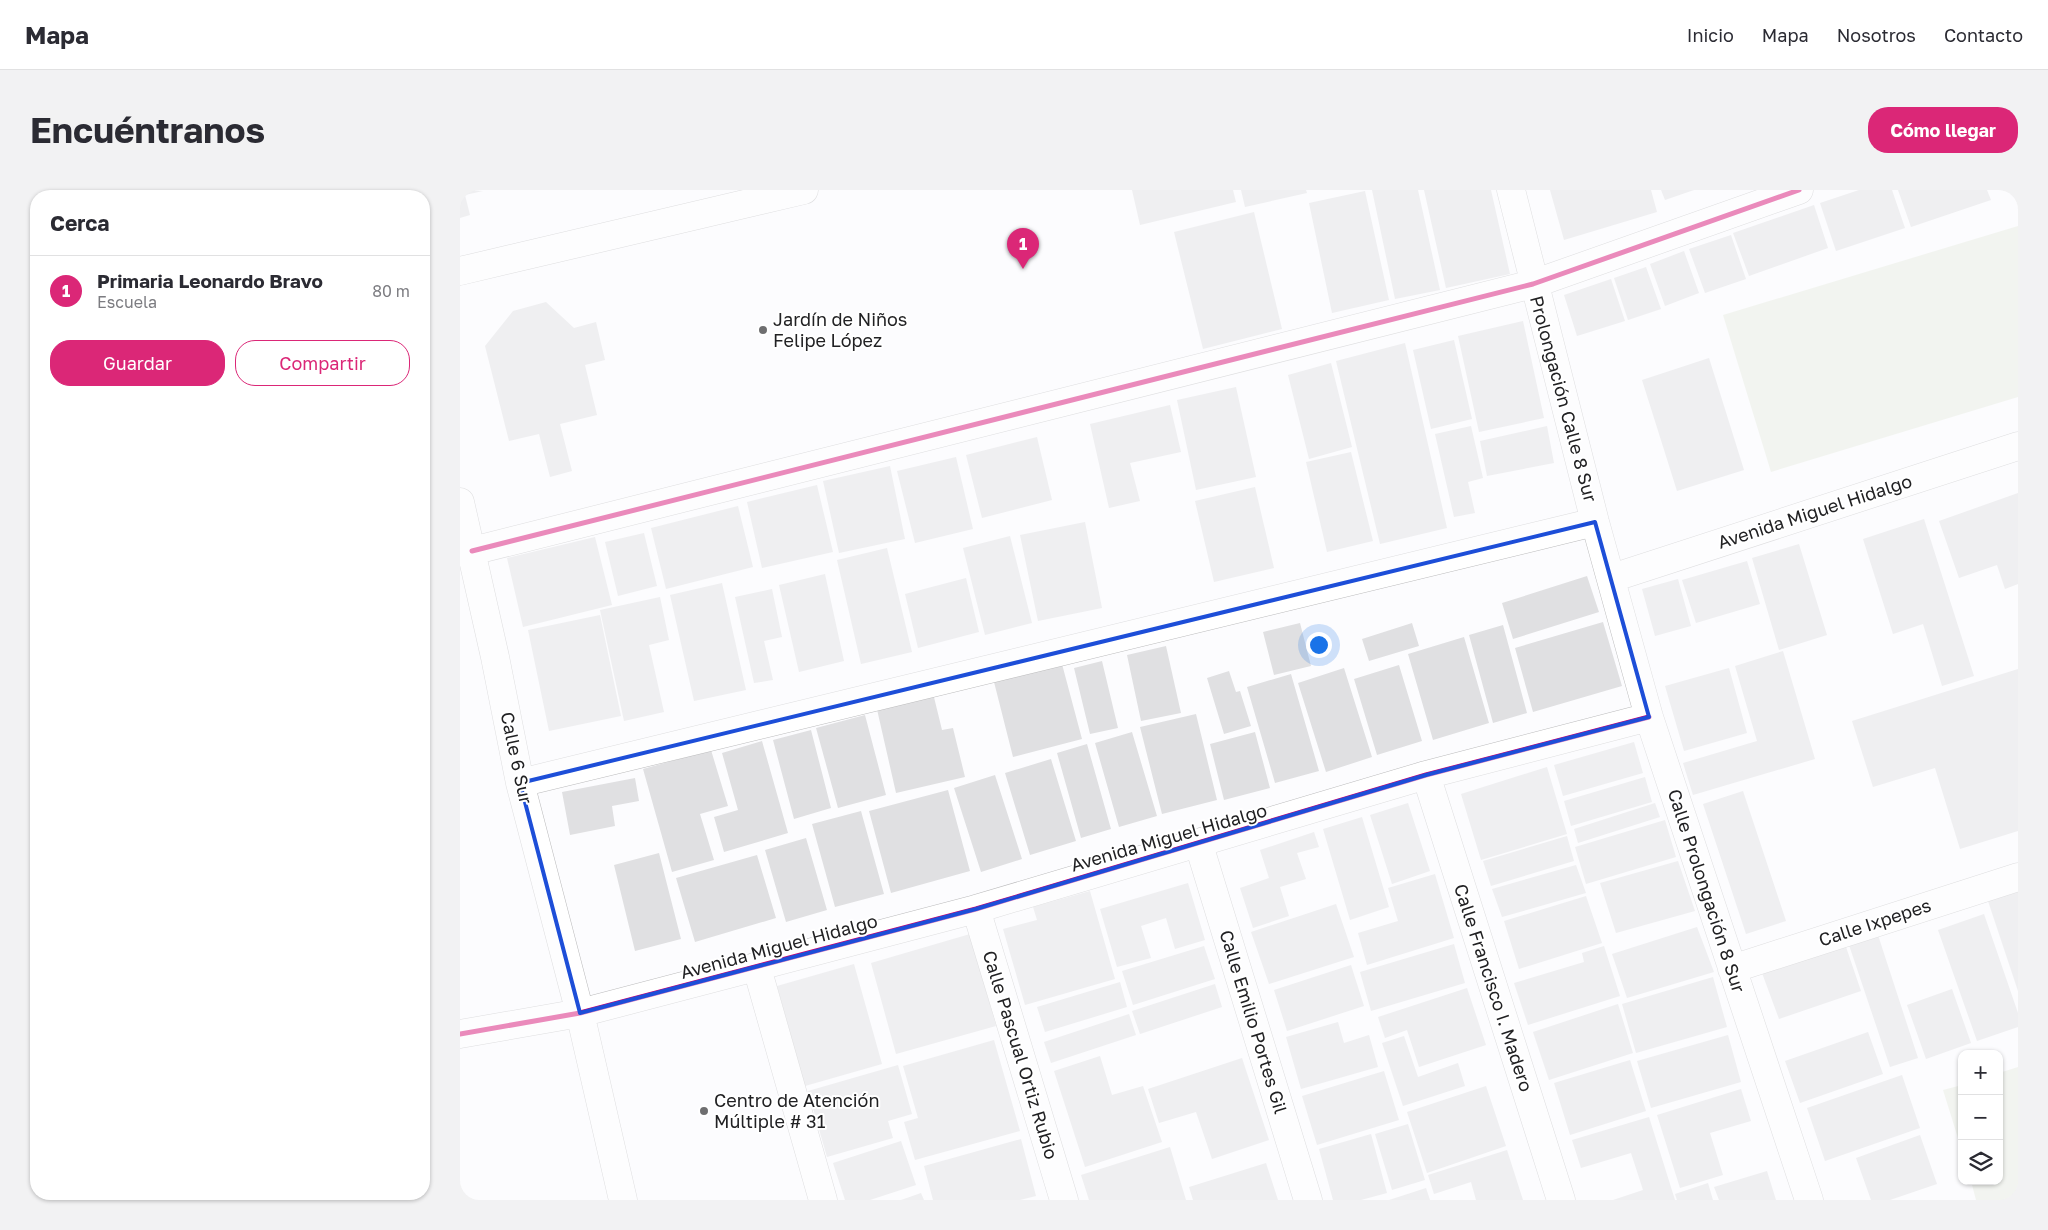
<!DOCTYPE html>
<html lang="es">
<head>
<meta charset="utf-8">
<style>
	body { margin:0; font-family:"Golos Text",sans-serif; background:#f2f2f3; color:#2b2b33 }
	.controls { position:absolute; right:15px; bottom:15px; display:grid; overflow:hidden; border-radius:10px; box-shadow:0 1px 4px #0004 }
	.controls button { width:45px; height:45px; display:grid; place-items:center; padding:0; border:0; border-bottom:1px solid #e1e1e2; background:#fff; color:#2b2b33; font:25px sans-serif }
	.you { position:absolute; left:858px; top:454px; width:18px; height:18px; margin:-12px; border:4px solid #fff; border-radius:50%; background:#1a73e8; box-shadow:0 0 0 8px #1a73e833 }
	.badge { display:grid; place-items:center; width:32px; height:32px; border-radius:50%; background:#db2777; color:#fff; font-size:16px; font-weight:700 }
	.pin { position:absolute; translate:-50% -41px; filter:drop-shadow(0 1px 2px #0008) }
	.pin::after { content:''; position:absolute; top:26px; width:18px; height:15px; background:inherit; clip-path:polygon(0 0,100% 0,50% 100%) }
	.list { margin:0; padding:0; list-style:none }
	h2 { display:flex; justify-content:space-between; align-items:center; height:65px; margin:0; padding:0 20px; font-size:21px }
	h2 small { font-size:16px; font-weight:400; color:#7c7c81 }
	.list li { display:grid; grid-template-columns:32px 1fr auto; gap:15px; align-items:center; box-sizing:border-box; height:70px; padding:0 20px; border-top:1px solid #e1e1e2 }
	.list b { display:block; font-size:19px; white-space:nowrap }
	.list p { margin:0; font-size:16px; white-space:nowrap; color:#7c7c81 }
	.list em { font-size:16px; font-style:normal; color:#7c7c81 }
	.actions { display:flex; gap:10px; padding:15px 20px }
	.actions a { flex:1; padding:11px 0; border:1px solid #db2777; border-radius:20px; text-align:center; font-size:18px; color:#db2777 }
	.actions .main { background:#db2777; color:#fff }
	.icon { flex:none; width:28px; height:28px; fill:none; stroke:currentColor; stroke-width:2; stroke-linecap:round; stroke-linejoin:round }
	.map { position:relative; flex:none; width:1558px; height:1010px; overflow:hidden; border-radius:20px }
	header { display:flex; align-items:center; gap:30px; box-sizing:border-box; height:70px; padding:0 25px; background:#fff; border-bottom:1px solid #e1e1e2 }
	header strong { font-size:24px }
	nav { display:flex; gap:28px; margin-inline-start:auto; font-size:18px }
	.intro { display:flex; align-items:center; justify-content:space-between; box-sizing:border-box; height:120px; padding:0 30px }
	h1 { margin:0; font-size:35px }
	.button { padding:12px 22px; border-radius:20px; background:#db2777; color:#fff; font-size:18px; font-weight:700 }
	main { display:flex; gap:30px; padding:0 30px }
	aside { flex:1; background:#fff; border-radius:20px; box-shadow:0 1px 4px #0004 }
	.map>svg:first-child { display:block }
	.green { fill:#e7ece0 }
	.building { fill:#e0e0e2 }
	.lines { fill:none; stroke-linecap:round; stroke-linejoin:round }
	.street-casing { stroke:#bcbcbd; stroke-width:29 }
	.street { stroke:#fff; stroke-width:28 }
	.cycleway-casing { stroke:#fff; stroke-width:8 }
	.cycleway { stroke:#d6006c; stroke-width:5 }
	.marked { fill:none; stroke:#1d4ed8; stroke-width:4; stroke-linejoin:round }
	.poi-dot { fill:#6e6e70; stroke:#fff; stroke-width:2 }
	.labels { text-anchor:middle; stroke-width:4; stroke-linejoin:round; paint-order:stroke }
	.poi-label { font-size:18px; fill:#212123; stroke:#fff; text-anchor:start }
	.street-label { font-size:18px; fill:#212123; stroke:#fff }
</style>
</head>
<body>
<header>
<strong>Mapa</strong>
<nav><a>Inicio</a><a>Mapa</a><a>Nosotros</a><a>Contacto</a></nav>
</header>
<div class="intro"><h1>Encuéntranos</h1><a class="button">Cómo llegar</a></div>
<main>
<aside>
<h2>Cerca<small></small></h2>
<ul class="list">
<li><span class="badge">1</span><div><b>Primaria Leonardo Bravo</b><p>Escuela</p></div><em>80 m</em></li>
</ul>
<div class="actions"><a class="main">Guardar</a><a>Compartir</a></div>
</aside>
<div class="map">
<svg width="1558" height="1010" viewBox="0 0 1558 1010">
	<rect width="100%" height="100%" fill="#fcfcfe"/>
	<path class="green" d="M 1558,36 L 1558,207 L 1311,282 L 1263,125 Z
		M 1558,877 L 1558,1010 L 1516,1010 L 1511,991 L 1539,991 L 1539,883 Z
		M 1502,895 L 1502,961 L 1483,900 Z"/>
	<path class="building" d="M 0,0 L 23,1 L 5,5 L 10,25 L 0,28 Z
		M 672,0 L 773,0 L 776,12 L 680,35 Z
		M 781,0 L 846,0 L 847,3 L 785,17 Z
		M 912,0 L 958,0 L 980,100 L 935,109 Z
		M 964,0 L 1031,0 L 1050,84 L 986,98 Z
		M 1090,0 L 1191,0 L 1197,22 L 1104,50 Z
		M 1201,0 L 1234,0 L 1205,10 Z
		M 1399,0 L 1432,0 L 1445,38 L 1376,61 L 1360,13 Z
		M 1438,0 L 1527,0 L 1531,10 L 1451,37 Z
		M 905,1 L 929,110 L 872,123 L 849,13 Z
		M 1354,15 L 1368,58 L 1289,86 L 1273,43 Z
		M 794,22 L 822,139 L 743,159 L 714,42 Z
		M 1271,45 L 1286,89 L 1245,103 L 1229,59 Z
		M 1224,61 L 1239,103 L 1205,116 L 1190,74 Z
		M 1186,77 L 1201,119 L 1168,130 L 1154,88 Z
		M 1151,89 L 1165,131 L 1117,146 L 1104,105 Z
		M 86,112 L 114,138 L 136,132 L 145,170 L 125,175 L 137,225 L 100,234 L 112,281 L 90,287 L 79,244 L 49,251 L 25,156 L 53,121 Z
		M 1063,131 L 1084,228 L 1019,242 L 998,146 Z
		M 994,150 L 1012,229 L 971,239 L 953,160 Z
		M 945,153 L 987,338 L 920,354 L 876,171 Z
		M 1249,168 L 1284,280 L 1217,301 L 1182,190 Z
		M 871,173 L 892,257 L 849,269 L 828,185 Z
		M 776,197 L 796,287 L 736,300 L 717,210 Z
		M 710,215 L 721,262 L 670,273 L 680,311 L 649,318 L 630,234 Z
		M 1011,236 L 1023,288 L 1008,292 L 1015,323 L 994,327 L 975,244 Z
		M 1087,236 L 1094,273 L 1027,286 L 1020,251 Z
		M 577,247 L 592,310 L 522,328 L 506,265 Z
		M 891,262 L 913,351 L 867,362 L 846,272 Z
		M 496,267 L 513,339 L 455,353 L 437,281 Z
		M 430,276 L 445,349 L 379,363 L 363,291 Z
		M 357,295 L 373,362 L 302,378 L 287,312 Z
		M 795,297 L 814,378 L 754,392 L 735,311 Z
		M 1558,303 L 1558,394 L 1545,399 L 1537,375 L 1499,388 L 1479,331 Z
		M 278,316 L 293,377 L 206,399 L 191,338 Z
		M 1464,329 L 1514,486 L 1482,496 L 1463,434 L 1433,444 L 1403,349 Z
		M 625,332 L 642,418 L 578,431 L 560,345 Z
		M 184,343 L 197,396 L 158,406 L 145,352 Z
		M 550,346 L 572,433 L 525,445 L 503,358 Z
		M 135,347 L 152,415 L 63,437 L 47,368 Z
		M 1339,354 L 1367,445 L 1319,460 L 1292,368 Z
		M 427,358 L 452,462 L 401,474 L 377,370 Z
		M 1287,371 L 1300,414 L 1236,433 L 1222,390 Z
		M 365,384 L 384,471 L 339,482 L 319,395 Z
		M 1127,386 L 1139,422 L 1053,449 L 1042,413 Z
		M 506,388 L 519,442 L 458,458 L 445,404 Z
		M 1218,389 L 1231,436 L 1195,446 L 1182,399 Z
		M 262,393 L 286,500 L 234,511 L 210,405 Z
		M 312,399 L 322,447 L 304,451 L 313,490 L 294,493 L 275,407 Z
		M 200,407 L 209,450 L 189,455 L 204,522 L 164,531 L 140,420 Z
		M 140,425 L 161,526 L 89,541 L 68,440 Z
		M 1143,432 L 1162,496 L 1073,522 L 1055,458 Z
		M 840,433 L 851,476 L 814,485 L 803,442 Z
		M 952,433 L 959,456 L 909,471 L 902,449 Z
		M 1043,435 L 1067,523 L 1033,533 L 1009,445 Z
		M 1004,447 L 1029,533 L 973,550 L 948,464 Z
		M 706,456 L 721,523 L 681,531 L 667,465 Z
		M 1323,461 L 1355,569 L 1233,605 L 1223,573 L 1297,551 L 1275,476 Z
		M 642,471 L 658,538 L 630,544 L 614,478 Z
		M 602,474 L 622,549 L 553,567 L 534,492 Z
		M 939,475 L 962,551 L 917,565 L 894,489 Z
		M 884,478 L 912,567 L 866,582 L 838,493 Z
		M 1269,478 L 1287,543 L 1224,561 L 1205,496 Z
		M 1558,479 L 1558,641 L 1500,659 L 1475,578 L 1413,597 L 1392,531 Z
		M 769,481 L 776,502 L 780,501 L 791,536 L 764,544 L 747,488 Z
		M 831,484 L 859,581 L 815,593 L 787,497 Z
		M 473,503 L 482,540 L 493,538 L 505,587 L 436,603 L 416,515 Z
		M 736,524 L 757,610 L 702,624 L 680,537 Z
		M 405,525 L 426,605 L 378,618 L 356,538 Z
		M 351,540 L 371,618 L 334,629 L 313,550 Z
		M 672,542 L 697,626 L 659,637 L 635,553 Z
		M 795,542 L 810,598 L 764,610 L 750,554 Z
		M 302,551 L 328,643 L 264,662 L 254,627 L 278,620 L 262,563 Z
		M 1174,552 L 1183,583 L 1103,606 L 1094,575 Z
		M 627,554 L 651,639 L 621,648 L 597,563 Z
		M 251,560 L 268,616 L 240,624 L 254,670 L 212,682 L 183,579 Z
		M 591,569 L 616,651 L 570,665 L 545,583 Z
		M 1087,577 L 1107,644 L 1021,670 L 1001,604 Z
		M 535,585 L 562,669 L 521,682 L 494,598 Z
		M 1185,587 L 1192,612 L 1111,636 L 1104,611 Z
		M 175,588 L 179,611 L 152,616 L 155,636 L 110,645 L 102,602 Z
		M 488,600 L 510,681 L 431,703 L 409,621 Z
		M 1283,601 L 1326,731 L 1286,744 L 1243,614 Z
		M 948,613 L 970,681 L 932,694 L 910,625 Z
		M 1195,613 L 1200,627 L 1118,653 L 1114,639 Z
		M 401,621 L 424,704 L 375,717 L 352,634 Z
		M 902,627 L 929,717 L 890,730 L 863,639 Z
		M 1205,630 L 1216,667 L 1126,694 L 1115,657 Z
		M 854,642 L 859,657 L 837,663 L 846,689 L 820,697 L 829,726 L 793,738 L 780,698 L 809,688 L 800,660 Z
		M 1107,646 L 1114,671 L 1031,696 L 1023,671 Z
		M 346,648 L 367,720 L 326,732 L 305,660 Z
		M 199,663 L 221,749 L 175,761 L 154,675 Z
		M 297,665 L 316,728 L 235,752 L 216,688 Z
		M 1218,671 L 1235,721 L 1156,743 L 1140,693 Z
		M 1116,675 L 1126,703 L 1042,727 L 1032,699 Z
		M 975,684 L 994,748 L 907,775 L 898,743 L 938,731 L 928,698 Z
		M 728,693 L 745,750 L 715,759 L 706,728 L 681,736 L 691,768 L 657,777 L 640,719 Z
		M 1558,695 L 1558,801 L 1526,705 Z
		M 630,701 L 655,789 L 565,815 L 543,739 L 577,730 L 573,717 Z
		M 1126,706 L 1142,753 L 1059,779 L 1044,731 Z
		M 876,714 L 894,767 L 809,794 L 791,742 Z
		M 1524,724 L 1558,823 L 1558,837 L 1517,851 L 1478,740 Z
		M 1237,737 L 1254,782 L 1167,808 L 1152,764 Z
		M 510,744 L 536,836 L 436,864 L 411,773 Z
		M 1418,745 L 1458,868 L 1430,877 L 1389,755 Z
		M 994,754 L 1005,793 L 911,821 L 900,782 Z
		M 1385,754 L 1401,801 L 1319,829 L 1302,783 Z
		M 744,756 L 755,789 L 673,815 L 662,781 Z
		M 1144,756 L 1160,806 L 1068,835 L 1054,793 L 1124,772 L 1122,763 Z
		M 394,774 L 422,874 L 345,896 L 317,796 Z
		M 891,775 L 904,816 L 827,841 L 814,800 Z
		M 1253,787 L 1267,837 L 1176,863 L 1162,814 Z
		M 660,792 L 667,817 L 585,842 L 577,817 Z
		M 755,794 L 762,817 L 680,844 L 672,821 Z
		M 1007,798 L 1026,855 L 959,877 L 947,840 L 925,848 L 918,827 Z
		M 1492,799 L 1511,853 L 1466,869 L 1447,815 Z
		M 1158,814 L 1173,863 L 1089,890 L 1073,842 Z
		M 669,824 L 676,845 L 591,873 L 584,852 Z
		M 878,832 L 884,853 L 909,845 L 918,877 L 841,899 L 826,847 Z
		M 1408,842 L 1423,884 L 1340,913 L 1325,871 Z
		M 1268,845 L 1281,892 L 1191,918 L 1177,871 Z
		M 944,846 L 958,887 L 998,873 L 1005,896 L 943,916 L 922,853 Z
		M 534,850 L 560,941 L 455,970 L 444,932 L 458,928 L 443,876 Z
		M 640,866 L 652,905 L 683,896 L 702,952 L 625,977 L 594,881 Z
		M 782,868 L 809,950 L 752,969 L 736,922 L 699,933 L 688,899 Z
		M 1170,870 L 1186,921 L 1110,945 L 1094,893 Z
		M 438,875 L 452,924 L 428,931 L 433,948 L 367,967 L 348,901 Z
		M 924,881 L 939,930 L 857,955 L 842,906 Z
		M 1442,885 L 1460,938 L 1365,971 L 1347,918 Z
		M 1026,896 L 1046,956 L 967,983 L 947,922 Z
		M 1281,899 L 1291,931 L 1250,943 L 1263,985 L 1220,998 L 1197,925 Z
		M 1189,927 L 1215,1010 L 1153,1010 L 1183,1000 L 1171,963 L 1121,978 L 1112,950 Z
		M 948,934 L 965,990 L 932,1000 L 915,944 Z
		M 911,944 L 927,1003 L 901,1010 L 873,1010 L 859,959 Z
		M 1460,945 L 1477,994 L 1430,1010 L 1411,1010 L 1396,968 Z
		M 561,949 L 576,1006 L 560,1010 L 473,1010 L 464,976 Z
		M 441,951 L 456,995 L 410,1010 L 385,1010 L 373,973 Z
		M 710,957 L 726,1010 L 629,1010 L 621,985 Z
		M 1047,960 L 1063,1010 L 1016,1010 L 1011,992 L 974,1004 L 968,985 Z
		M 806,973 L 818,1010 L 733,1010 L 729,997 Z
		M 1307,981 L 1316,1010 L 1259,1010 L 1254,997 Z
		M 1248,993 L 1253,1010 L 1217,1010 L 1215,1004 Z
		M 966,998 L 970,1010 L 929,1010 Z
		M 461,1003 L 464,1010 L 441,1010 Z"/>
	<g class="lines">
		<defs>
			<path id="street" d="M 1051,0 L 1135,332 L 1189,527 L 1349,1010
				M 0,81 L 344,0
				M 0,312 L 35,467 L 60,593 L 120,823 L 163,1010
				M 12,361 L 1073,94 L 1339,0
				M 1152,388 L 1558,256
				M 966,585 L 1101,1010
				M 60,593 L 1135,332
				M 739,655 L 848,1010
				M 516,719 L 604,1010
				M 297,778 L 363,1010
				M 1272,779 L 1558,687
				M 0,844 L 120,823 L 516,719 L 966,585 L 1189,527"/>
		</defs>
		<use href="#street" class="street-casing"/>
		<use href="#street" class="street"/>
		<defs>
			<path id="cycleway" d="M 12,361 L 1073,94 L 1339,0
				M 0,844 L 120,823 L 516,719 L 966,585 L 1189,527"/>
		</defs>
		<use href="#cycleway" class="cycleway-casing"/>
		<use href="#cycleway" class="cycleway"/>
	</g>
	<path d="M0 0H1558V1010H0ZM 1135,332 L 1189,527 L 966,585 L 516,719 L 120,823 L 60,593 Z" fill="#fcfcfe" fill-opacity=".55" fill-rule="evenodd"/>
	<path class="marked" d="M 1135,332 L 1189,527 L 966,585 L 516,719 L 120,823 L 60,593 Z"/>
	<g class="poi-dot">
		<circle cx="303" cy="140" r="5"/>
		<circle cx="244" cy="921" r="5"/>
	</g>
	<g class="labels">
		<g class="poi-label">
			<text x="313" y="136">Jardín de Niños<tspan x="313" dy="21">Felipe López</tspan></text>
			<text x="254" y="917">Centro de Atención<tspan x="254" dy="21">Múltiple # 31</tspan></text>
		</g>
		<g class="street-label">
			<text transform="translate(1103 209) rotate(75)" y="6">Prolongación Calle 8 Sur</text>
			<text transform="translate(1355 322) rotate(-18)" y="6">Avenida Miguel Hidalgo</text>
			<text transform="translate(56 568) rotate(78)" y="6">Calle 6 Sur</text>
			<text transform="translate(709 648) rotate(-16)" y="6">Avenida Miguel Hidalgo</text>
			<text transform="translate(1246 701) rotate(72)" y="6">Calle Prolongación 8 Sur</text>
			<text transform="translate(1415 733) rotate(-18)" y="6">Calle Ixpepes</text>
			<text transform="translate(319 757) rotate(-15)" y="6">Avenida Miguel Hidalgo</text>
			<text transform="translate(1033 798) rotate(72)" y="6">Calle Francisco I. Madero</text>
			<text transform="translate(793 832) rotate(73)" y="6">Calle Emilio Portes Gil</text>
			<text transform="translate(560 865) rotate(73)" y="6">Calle Pascual Ortiz Rubio</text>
		</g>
	</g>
</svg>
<div class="controls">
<button>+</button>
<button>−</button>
<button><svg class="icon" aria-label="layers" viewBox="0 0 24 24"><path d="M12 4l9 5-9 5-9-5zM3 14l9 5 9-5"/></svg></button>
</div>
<div class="you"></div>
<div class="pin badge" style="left:563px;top:79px">1</div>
</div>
</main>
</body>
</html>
